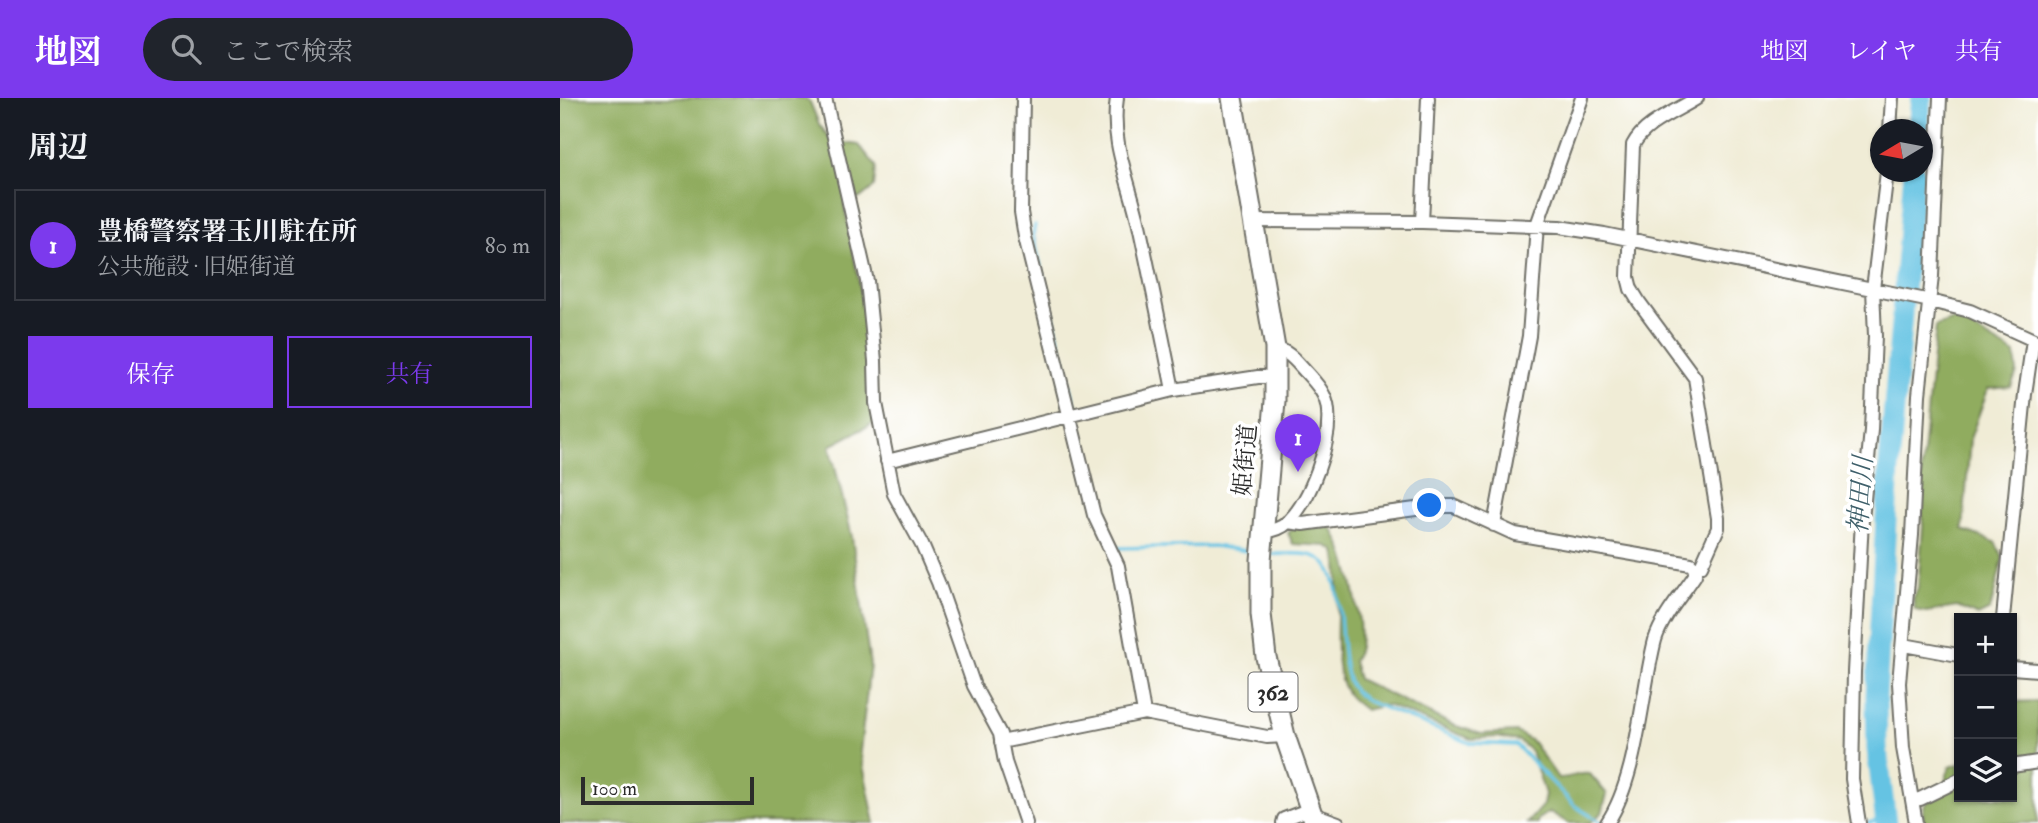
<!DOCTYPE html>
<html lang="ja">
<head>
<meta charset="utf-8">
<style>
	body { margin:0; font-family:"IM FELL Double Pica","Noto Serif JP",serif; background:#20242c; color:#f1f3f6 }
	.controls { position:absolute; right:21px; bottom:21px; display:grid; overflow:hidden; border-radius:0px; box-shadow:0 2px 5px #0004 }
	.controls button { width:63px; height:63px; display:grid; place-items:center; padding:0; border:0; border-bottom:2px solid #363941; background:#171b24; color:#f1f3f6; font:35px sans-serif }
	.compass { position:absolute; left:1310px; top:21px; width:63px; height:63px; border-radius:50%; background:#171b24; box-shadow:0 2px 5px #0004; rotate:260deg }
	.scale { position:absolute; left:21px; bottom:18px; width:173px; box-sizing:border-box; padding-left:7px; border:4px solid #2b2b2b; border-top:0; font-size:19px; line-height:24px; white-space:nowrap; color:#2b2b2b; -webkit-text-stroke:5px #fff; paint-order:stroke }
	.you { position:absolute; left:870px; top:408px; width:24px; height:24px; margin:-18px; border:5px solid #fff; border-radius:50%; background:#1a73e8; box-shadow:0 0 0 10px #1a73e833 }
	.badge { display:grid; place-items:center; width:46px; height:46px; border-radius:50%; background:#7c3aed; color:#fff; font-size:23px; font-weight:700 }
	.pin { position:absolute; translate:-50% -58px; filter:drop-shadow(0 2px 4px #0008) }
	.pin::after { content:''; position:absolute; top:37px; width:24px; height:21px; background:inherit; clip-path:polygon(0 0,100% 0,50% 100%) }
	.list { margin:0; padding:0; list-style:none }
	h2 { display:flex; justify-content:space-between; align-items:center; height:91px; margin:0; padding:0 28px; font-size:30px }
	h2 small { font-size:23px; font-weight:400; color:#9ea1a6 }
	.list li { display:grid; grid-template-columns:46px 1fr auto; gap:21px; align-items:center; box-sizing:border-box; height:112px; margin:0 14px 14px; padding:0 14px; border:2px solid #363941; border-radius:0px }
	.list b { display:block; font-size:26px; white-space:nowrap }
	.list p { margin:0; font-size:23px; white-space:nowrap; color:#9ea1a6 }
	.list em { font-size:23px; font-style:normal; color:#9ea1a6 }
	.actions { display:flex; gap:14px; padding:21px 28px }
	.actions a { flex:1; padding:16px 0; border:2px solid #7c3aed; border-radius:0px; text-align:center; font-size:24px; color:#7c3aed }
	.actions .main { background:#7c3aed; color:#fff }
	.icon { flex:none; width:38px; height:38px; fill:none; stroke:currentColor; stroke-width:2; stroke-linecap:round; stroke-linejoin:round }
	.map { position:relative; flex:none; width:1478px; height:725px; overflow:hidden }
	header { display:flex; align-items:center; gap:42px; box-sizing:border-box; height:98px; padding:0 35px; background:#7c3aed; color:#fff }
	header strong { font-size:33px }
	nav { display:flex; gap:38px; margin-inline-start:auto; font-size:24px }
	.search { width:490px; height:63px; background:#20242c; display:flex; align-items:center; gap:18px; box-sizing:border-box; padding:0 24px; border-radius:38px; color:#9ea1a6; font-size:26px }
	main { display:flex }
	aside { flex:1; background:#171b24 }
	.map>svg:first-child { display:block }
	.forest { fill:#90ac5e; stroke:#5e6c44; stroke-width:2 }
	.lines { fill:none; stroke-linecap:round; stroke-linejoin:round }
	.stream { stroke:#65c3e3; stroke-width:3.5 }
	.river { stroke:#65c3e3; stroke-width:21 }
	.minor-casing { stroke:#706f67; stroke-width:16 }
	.highway-casing { stroke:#706f67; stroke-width:23 }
	.minor { stroke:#fff; stroke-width:12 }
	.highway { stroke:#fff; stroke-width:19 }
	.labels { text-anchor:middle; stroke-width:7; stroke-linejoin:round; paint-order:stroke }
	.shield { fill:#fff; stroke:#6b6b6b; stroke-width:2 }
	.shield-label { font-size:23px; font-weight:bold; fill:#2b2b2b }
	.street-label { font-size:24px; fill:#2b2b2b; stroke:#fff }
	.water-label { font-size:26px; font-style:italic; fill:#3f606b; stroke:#fff }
</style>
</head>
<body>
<header>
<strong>地図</strong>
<div class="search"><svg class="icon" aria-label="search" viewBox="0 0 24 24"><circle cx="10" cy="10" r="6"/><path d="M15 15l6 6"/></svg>ここで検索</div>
<nav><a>地図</a><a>レイヤ</a><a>共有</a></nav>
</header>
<main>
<aside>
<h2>周辺<small></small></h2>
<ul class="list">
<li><span class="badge">1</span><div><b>豊橋警察署玉川駐在所</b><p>公共施設 · 旧姫街道</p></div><em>80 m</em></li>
</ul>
<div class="actions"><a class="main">保存</a><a>共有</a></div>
</aside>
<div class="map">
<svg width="1478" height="725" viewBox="0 0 1478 725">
	<rect width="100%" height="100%" fill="#fff"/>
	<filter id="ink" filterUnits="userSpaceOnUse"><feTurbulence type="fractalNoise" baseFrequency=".0143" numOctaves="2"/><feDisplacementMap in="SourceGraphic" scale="14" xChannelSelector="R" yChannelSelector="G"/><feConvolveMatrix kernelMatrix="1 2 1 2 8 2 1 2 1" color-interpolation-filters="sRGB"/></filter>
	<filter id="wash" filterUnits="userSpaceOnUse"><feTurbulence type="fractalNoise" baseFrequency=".00686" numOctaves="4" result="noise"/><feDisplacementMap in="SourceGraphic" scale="28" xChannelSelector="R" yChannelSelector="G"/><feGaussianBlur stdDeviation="1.57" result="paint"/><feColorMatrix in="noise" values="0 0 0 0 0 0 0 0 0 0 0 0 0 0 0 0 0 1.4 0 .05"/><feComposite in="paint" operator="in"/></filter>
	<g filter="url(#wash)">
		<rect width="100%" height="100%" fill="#f0ecd6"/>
		<path class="forest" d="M 0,0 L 244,0 L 250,4 L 259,26 L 272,43 L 299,47 L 316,68 L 314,89 L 300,100 L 284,106 L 303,206 L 314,325 L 270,348 L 292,439 L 310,567 L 300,653 L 315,725 L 0,725 Z
			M 1397,221 L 1455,256 L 1457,274 L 1451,289 L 1428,291 L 1410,341 L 1403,432 L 1435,444 L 1443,460 L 1430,512 L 1418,518 L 1397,509 L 1367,514 L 1355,512 L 1353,501 L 1358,490 L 1363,429 L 1361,375 L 1376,228 Z
			M 771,429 C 787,451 803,520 799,548 C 799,553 795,559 793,563 L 798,581 L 893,627 L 921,636 L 956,634 L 972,643 L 998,680 C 1010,681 1017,674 1030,676 L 1047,696 L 1042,715 L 1030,725 L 1008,725 L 990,714 L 978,721 L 977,725 L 967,725 L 983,707 L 985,696 L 971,653 L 959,643 L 937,639 L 911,641 L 827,607 L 805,612 C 800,608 793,603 789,598 C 765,567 785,492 775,453 L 767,448 L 733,446 L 728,435 L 734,430 Z
			M 1478,603 L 1478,725 L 1364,725 C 1360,703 1367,704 1385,695 L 1386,678 L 1390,669 L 1399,666 L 1399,699 L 1452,699 L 1452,604 Z"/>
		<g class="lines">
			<path class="stream" d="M 475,127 L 473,137 L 516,312
				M 517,320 L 532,383 L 545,427
				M 554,447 L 556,450 L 653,448 L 694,454
				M 709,456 C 723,457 745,453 758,460 C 791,476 773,566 794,593 C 797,596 803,600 807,603 L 910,645 L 956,647 L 1015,708 L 1042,725
				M 1309,725 L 1325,720"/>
			<path class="river" d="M 1358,32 L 1361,0
				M 1326,725 L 1317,651 L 1316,598 L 1329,369 L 1354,74"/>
		</g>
	</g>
	<g filter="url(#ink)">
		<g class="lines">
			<defs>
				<path id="minor" d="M 265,0 L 307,183 L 315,263 L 316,305 L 334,396 L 362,447 L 378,484 L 414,588 L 440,636 L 445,664 L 466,725
					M 463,0 L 461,114 L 465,139 L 534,417 L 558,468 L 584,615
					M 557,0 C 550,45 570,84 579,127 C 591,182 602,237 613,292
					M 1330,32 L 1332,0
					M 693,123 L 862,124 L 999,129 L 1044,136 L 1366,202 L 1410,213 L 1478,244
					M 862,124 L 868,0
					M 327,363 L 613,292 L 698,279 L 716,279
					M 727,424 L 743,426 L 878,408 L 894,408 L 955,436 L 1131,466 L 1135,471
					M 934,427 L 969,238 L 977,127 L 1022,0
					M 703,434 C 712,433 721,431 728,424 C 751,401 771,346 768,313 C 767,296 755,284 744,272 C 734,261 729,254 715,250
					M 1443,520 L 1465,296 L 1473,242
					M 1344,547 L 1398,557
					M 1452,570 L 1478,572
					M 441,644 L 584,615 L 707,639 L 725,638
					M 1452,668 L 1478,664
					M 1352,702 L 1360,701 L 1399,682
					M 723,725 L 724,721 L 745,713 L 778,725
					M 1047,725 C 1078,679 1081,596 1095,542 C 1102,519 1122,497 1135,477 L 1135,471 L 1141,468 L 1158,430 L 1158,420 L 1135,280 L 1079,204 L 1071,191 L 1068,179 L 1073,47 C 1084,25 1117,13 1137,0
					M 1299,725 L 1292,681 L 1294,574 L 1302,422 L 1311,332 L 1315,238 L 1313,191 L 1327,74
					M 1356,725 L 1343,650 L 1339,585 L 1352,437 L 1359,297 L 1372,178 L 1380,0"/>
				<path id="highway" d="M 672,0 L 715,250 L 715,303 L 701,462 L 701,516 L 706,559 L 725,638 L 755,725"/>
			</defs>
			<use href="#minor" class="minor-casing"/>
			<use href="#highway" class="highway-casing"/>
			<use href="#minor" class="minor"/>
			<use href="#highway" class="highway"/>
		</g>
	</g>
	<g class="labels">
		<rect class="shield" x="688.5" y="574.5" width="49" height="39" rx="5"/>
		<g class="shield-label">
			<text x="713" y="602">362</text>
		</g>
		<g class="street-label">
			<text transform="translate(685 362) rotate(-85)" y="8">姫街道</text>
		</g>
		<g class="water-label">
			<text transform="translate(1300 397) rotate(-86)" y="9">神田川</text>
		</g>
	</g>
</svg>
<div class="controls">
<button>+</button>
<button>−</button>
<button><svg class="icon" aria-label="layers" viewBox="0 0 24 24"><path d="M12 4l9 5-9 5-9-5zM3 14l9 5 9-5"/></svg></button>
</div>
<svg class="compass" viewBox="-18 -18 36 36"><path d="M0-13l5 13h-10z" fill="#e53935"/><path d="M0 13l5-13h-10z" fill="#9ea1a6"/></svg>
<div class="scale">100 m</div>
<div class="you"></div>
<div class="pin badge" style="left:738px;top:374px">1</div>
</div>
</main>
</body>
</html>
